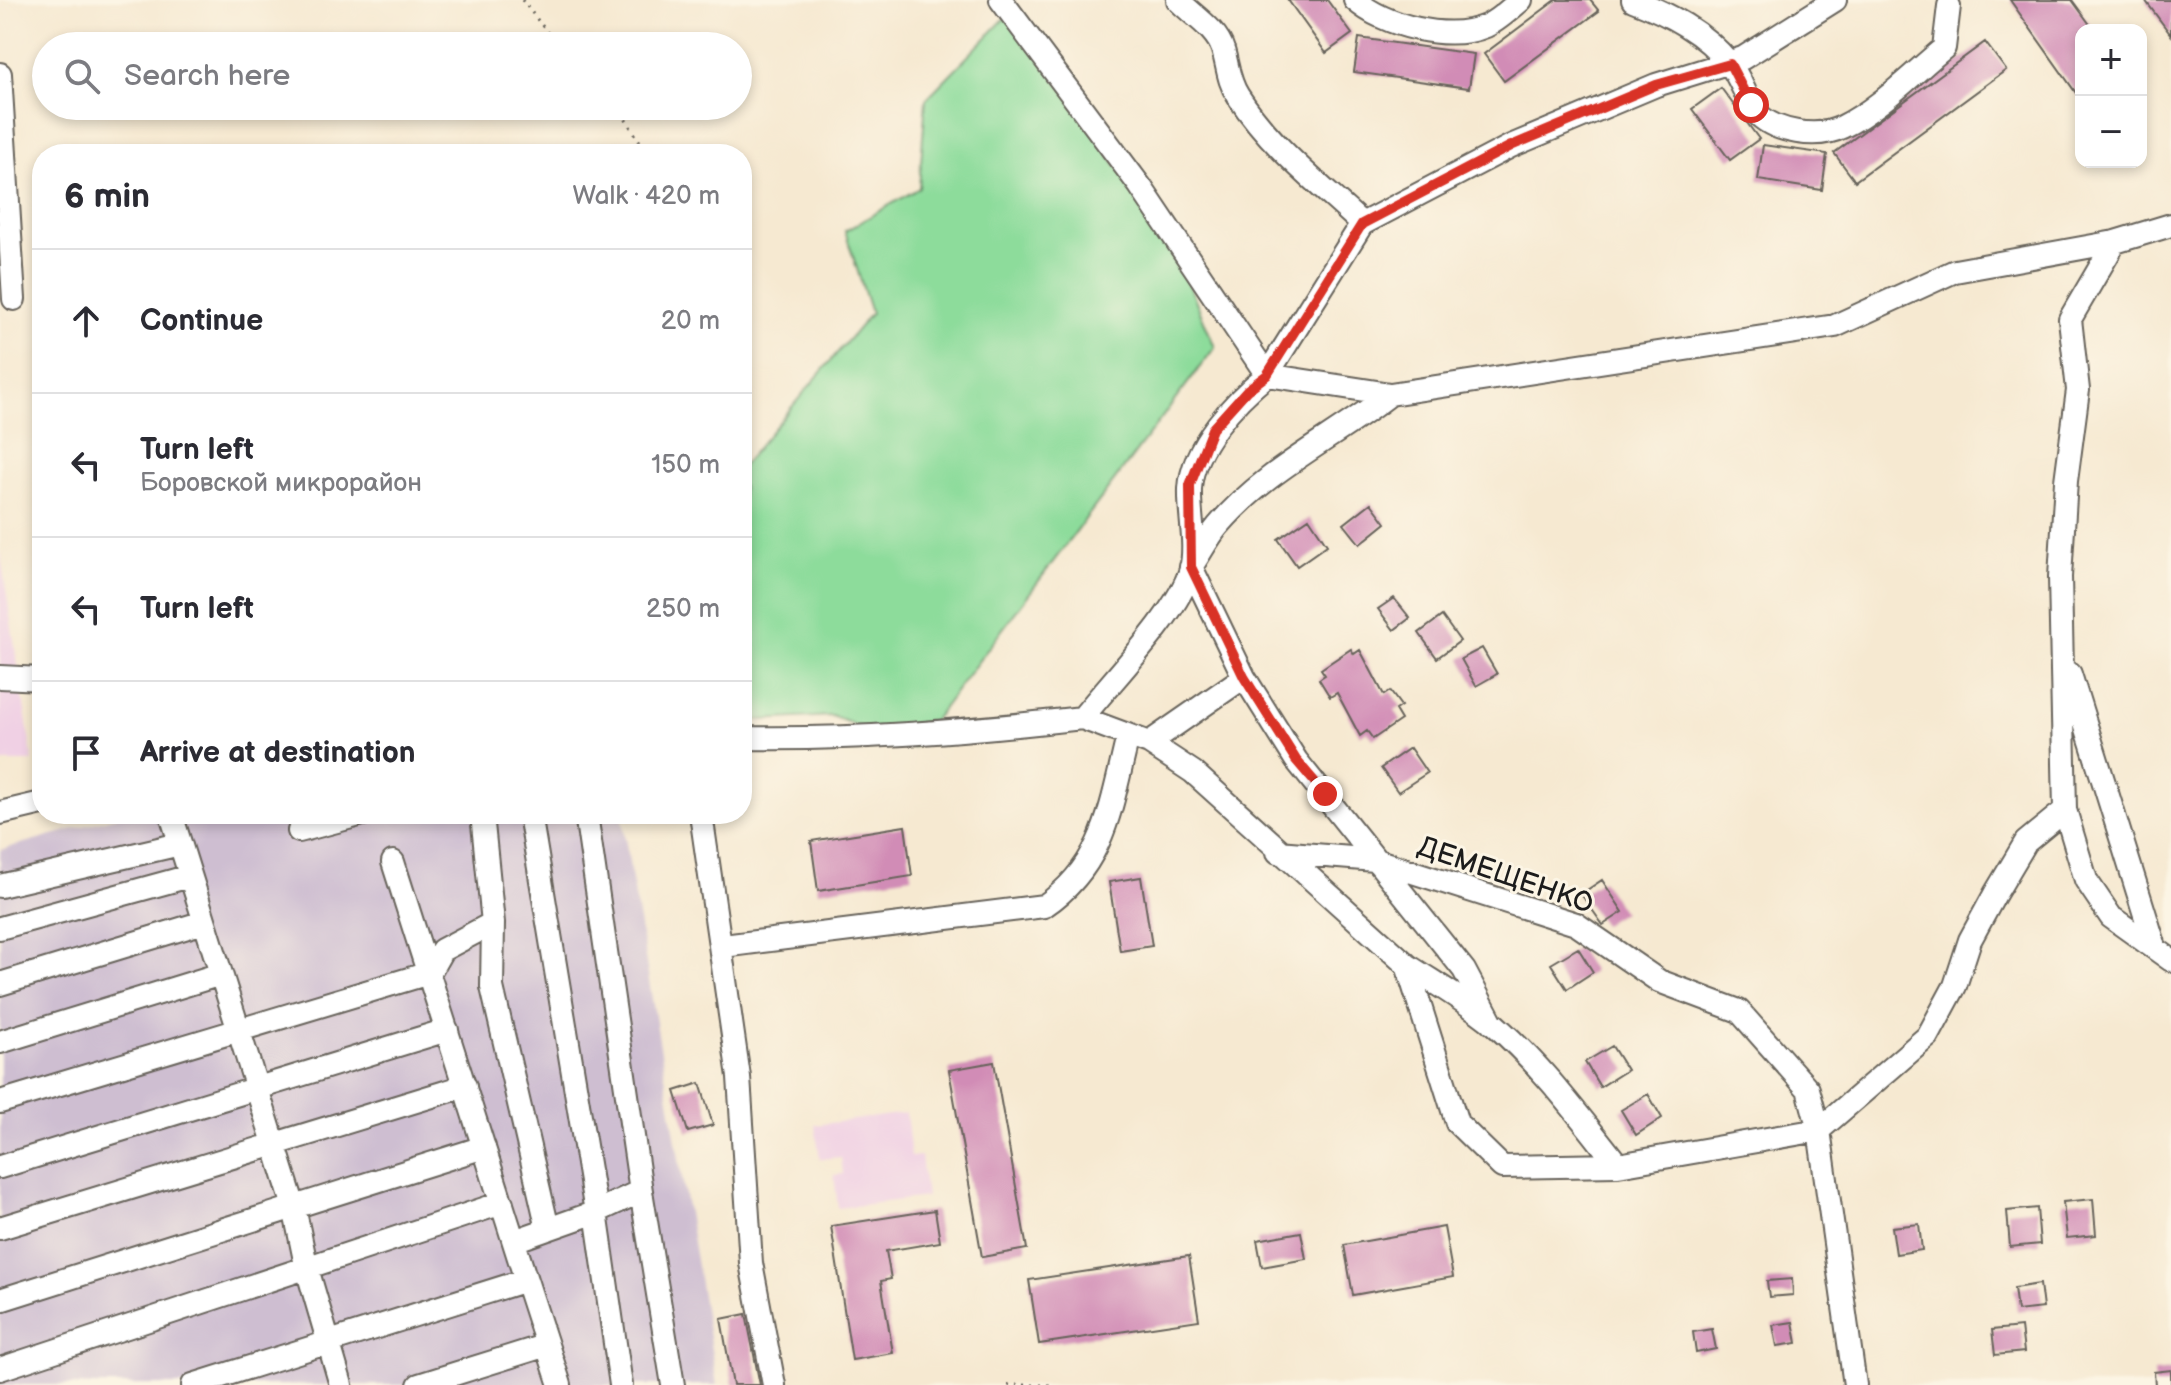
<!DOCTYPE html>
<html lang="en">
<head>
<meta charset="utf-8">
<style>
	body { margin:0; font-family:"Balsamiq Sans",sans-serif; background:#f7f7f7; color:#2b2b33 }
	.controls { position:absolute; right:24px; top:24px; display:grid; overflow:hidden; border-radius:16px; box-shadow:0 4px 12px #0003 }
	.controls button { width:72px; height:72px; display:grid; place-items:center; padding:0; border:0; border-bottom:2px solid #e1e1e2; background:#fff; color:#2b2b33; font:40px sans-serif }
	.stop { position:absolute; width:24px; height:24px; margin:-18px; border:6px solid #d93025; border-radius:50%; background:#fff }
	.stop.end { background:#d93025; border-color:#fff; box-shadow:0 2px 8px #0008 }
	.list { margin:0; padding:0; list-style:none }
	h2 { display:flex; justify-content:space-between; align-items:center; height:104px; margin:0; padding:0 32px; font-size:34px }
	h2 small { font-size:26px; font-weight:400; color:#7c7c81 }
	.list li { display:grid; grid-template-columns:52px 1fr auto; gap:24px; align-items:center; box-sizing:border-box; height:144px; padding:0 32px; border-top:2px solid #e1e1e2 }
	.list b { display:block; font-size:30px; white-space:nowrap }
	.list p { margin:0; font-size:26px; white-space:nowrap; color:#7c7c81 }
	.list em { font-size:26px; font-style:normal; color:#7c7c81 }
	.icon { flex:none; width:44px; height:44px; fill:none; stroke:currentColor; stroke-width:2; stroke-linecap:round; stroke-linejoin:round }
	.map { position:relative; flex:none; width:2171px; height:1385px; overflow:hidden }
	.search { position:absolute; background:#fff; box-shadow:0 4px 12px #0003; left:32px; top:32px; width:720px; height:88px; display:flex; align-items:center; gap:20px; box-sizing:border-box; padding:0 28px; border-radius:44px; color:#7c7c81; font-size:30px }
	.panel { position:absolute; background:#fff; box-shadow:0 4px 12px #0003; left:32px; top:144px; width:720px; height:680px; border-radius:32px }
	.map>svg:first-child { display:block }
	.built { fill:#f0d0e4 }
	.industrial { fill:#cebed1 }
	.green { fill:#8ddc9b; stroke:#547c5c; stroke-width:2 }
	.building { fill:#d18cb6 }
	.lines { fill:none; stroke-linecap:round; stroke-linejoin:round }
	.minor-casing { stroke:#68645b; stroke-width:26 }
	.path { stroke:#68645b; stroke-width:3; stroke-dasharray:2 6; stroke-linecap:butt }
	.minor { stroke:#fff; stroke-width:22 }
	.route { stroke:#d93025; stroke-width:10 }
	.labels { text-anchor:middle; stroke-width:6; stroke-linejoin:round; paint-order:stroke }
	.street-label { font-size:28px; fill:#1c1c1c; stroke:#fcf5e5 }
</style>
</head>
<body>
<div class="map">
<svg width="2171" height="1385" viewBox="0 0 2171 1385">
	<rect width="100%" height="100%" fill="#fcf5e5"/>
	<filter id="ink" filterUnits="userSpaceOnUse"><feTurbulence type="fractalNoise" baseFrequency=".0125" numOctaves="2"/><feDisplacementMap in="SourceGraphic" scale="16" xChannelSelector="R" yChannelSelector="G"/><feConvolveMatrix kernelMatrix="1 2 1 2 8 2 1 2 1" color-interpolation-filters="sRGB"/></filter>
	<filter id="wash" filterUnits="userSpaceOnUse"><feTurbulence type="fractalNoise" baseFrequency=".006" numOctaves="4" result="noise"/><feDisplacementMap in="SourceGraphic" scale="32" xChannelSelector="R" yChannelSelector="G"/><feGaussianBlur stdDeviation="1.8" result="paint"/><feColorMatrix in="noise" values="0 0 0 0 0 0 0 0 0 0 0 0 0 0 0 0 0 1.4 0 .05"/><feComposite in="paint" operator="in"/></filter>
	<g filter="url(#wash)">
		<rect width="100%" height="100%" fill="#f6e9d1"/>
		<path class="built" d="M 0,551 L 33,762 L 0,762 Z
			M 906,1113 L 911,1157 L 921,1156 L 926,1197 L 838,1208 L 834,1175 L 843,1174 L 841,1157 L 820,1159 L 815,1125 Z"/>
		<path class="industrial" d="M 126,814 L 621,814 L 717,1385 L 0,1385 L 0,850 Z"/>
		<path class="green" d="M 1010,13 L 1173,246 L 1215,347 L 913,748 L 832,716 L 742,721 L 742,466 L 871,313 L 845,231 L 919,188 L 926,99 Z"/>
		<g id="blocks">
			<path class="building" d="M 1288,0 L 1327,0 L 1352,34 L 1326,53 Z
				M 1556,0 L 1590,0 L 1599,11 L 1504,81 L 1484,54 Z
				M 2010,0 L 2072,0 L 2094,30 L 2081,30 L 2081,100 Z
				M 2145,0 L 2171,0 L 2171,35 Z
				M 1359,38 L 1474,54 L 1469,88 L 1354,72 Z
				M 1985,42 L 2006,70 L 1855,181 L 1834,153 Z
				M 1721,88 L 1759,139 L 1730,160 L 1692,109 Z
				M 1763,145 L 1827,154 L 1822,190 L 1758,180 Z
				M 1371,503 L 1386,523 L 1360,544 L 1344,524 Z
				M 1309,518 L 1327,545 L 1297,566 L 1278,539 Z
				M 1394,598 L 1410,618 L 1394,630 L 1378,609 Z
				M 1442,616 L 1460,641 L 1437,658 L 1419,633 Z
				M 1482,648 L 1497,674 L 1476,686 L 1461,659 Z
				M 1351,649 L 1354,654 L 1360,650 L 1384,695 L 1390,691 L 1401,706 L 1395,710 L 1401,720 L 1373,739 L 1367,731 L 1360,736 L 1337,693 L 1330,697 L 1319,679 L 1325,675 L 1321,669 Z
				M 1410,748 L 1427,773 L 1398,792 L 1381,768 Z
				M 905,826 L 912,876 L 818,891 L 811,841 Z
				M 1141,877 L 1152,946 L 1120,951 L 1109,882 Z
				M 1602,880 L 1623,912 L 1603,925 L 1581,894 Z
				M 1578,948 L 1593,972 L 1567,989 L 1551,964 Z
				M 1612,1046 L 1627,1070 L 1600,1087 L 1585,1062 Z
				M 994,1062 L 1027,1249 L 982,1257 L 949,1070 Z
				M 700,1083 L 713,1125 L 688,1132 L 675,1091 Z
				M 1648,1094 L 1662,1118 L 1636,1135 L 1621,1110 Z
				M 2093,1199 L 2096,1235 L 2067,1238 L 2063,1202 Z
				M 2037,1208 L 2040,1244 L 2010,1247 L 2007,1211 Z
				M 935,1210 L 940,1242 L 886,1251 L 891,1279 L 881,1281 L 893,1353 L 852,1360 L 831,1226 Z
				M 1919,1224 L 1922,1250 L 1896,1254 L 1892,1227 Z
				M 1444,1227 L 1453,1277 L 1353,1295 L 1344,1245 Z
				M 1301,1232 L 1306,1259 L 1262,1267 L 1257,1240 Z
				M 1189,1256 L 1199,1320 L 1039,1344 L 1029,1280 Z
				M 1792,1279 L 1793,1295 L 1769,1297 L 1767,1281 Z
				M 2040,1284 L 2043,1308 L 2017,1311 L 2014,1288 Z
				M 746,1314 L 760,1385 L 733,1385 L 721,1319 Z
				M 1793,1322 L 1797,1343 L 1777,1346 L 1773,1325 Z
				M 2021,1327 L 2024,1352 L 1995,1355 L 1992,1330 Z
				M 1712,1329 L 1716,1349 L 1696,1353 L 1693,1332 Z
				M 2171,1370 L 2171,1385 L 2155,1385 L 2154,1372 Z"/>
		</g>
	</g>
	<g filter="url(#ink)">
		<use href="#blocks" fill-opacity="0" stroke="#68645b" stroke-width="2"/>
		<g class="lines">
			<defs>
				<path id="minor" d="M 1001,0 L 1140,186 L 1267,375 L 1390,394 L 1835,326 L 1955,271 L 2115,242 L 2171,225
					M 1178,0 C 1192,15 1217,29 1223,50 C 1228,66 1228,81 1238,96 C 1271,147 1318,183 1362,224
					M 1355,0 C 1384,26 1448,42 1486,26 C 1498,21 1510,9 1521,0
					M 1633,0 C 1669,14 1704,32 1729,63 C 1741,78 1745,97 1756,112 C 1774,133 1818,139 1842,127 C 1879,109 1912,74 1944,48 L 1949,6
					M 0,74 L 14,299
					M 1362,224 L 1511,146 L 1656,85 L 1743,58 L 1835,0
					M 1390,394 C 1333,439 1266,469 1218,526 C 1208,538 1200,554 1191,567 L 1244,677 L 1296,760 L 1464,970 L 1492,1023
					M 2070,674 L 2155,947
					M 0,677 L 42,679
					M 1082,718 L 1149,743 L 1193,772 L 1407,965 L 1457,1123 L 1502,1167 L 1618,1165 L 1819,1130 L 1928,1036 L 1955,986 L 1970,940 L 1995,894 L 2026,842 L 2065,810 L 2060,577 L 2066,481 L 2078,390 L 2070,319 L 2115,242
					M 742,738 C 857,740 968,731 1082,718 C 1111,681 1179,612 1191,569 C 1197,545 1189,514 1190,489 C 1192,446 1236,400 1267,375 L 1362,224
					M 1149,743 L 1244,677
					M 2065,810 L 2086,880 L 2111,917 L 2171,960
					M 0,813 L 42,803
					M 171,814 L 294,1207 L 306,1265 L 341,1385
					M 530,814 L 596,1212 L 641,1191
					M 586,814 L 641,1191 L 673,1385
					M 701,814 L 739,1077 L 751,1263 L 774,1385
					M 299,831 L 363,814
					M 1278,852 L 1375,860 L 1576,924 L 1659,981 L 1739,1011 L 1808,1089 L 1819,1130 L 1855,1385
					M 0,886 L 180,844
					M 493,923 L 492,987 L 548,1229
					M 0,928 L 190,876
					M 723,946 L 1044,906 C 1106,864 1111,804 1128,737
					M 1407,965 C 1436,984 1468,1002 1495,1025 C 1542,1066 1579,1116 1618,1165
					M 0,984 L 204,922
					M 0,1042 L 221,974
					M 0,1102 L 429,973 L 442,950 L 493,923 L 482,814
					M 0,1167 L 447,1030
					M 0,1228 L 465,1086
					M 514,1241 L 596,1212 L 621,1385
					M 526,1280 L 560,1385
					M 0,1300 L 484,1147
					M 0,1369 L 502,1203
					M 193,1385 L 526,1280 L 393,862
					M 419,1385 L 547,1345"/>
			</defs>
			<use href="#minor" class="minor-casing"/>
			<path class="path" d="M 522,0 L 558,46
				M 617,106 L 648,154
				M 1008,1385 L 1051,1385"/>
			<use href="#minor" class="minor"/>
		</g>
	</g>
	<g class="lines" filter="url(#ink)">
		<path class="route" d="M 1325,794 L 1296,760 L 1244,677 L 1191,567 L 1190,485 L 1212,429 L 1247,390 L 1267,375 L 1362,224 L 1511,146 L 1656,85 L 1730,64 L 1751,105"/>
	</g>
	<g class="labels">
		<g class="street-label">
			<text transform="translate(1506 874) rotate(19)" y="10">ДЕМЕЩЕНКО</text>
		</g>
	</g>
</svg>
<div class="controls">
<button>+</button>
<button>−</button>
</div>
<div class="stop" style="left:1751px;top:105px"></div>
<div class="stop end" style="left:1325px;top:794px"></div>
<div class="search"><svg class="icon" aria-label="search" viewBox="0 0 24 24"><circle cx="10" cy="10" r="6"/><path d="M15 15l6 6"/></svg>Search here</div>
<section class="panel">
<h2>6 min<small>Walk · 420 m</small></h2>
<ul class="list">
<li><svg class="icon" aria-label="ahead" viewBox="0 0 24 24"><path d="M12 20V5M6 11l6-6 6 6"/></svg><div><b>Continue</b></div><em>20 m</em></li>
<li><svg class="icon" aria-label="left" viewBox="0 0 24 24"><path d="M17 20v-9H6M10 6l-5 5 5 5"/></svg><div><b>Turn left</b><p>Боровской микрорайон</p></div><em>150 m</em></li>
<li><svg class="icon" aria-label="left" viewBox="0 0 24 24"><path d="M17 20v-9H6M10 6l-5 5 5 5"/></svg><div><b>Turn left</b></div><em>250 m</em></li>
<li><svg class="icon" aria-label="arrive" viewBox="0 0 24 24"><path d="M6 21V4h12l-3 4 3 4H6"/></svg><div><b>Arrive at destination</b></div></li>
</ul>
</section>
</div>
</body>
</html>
